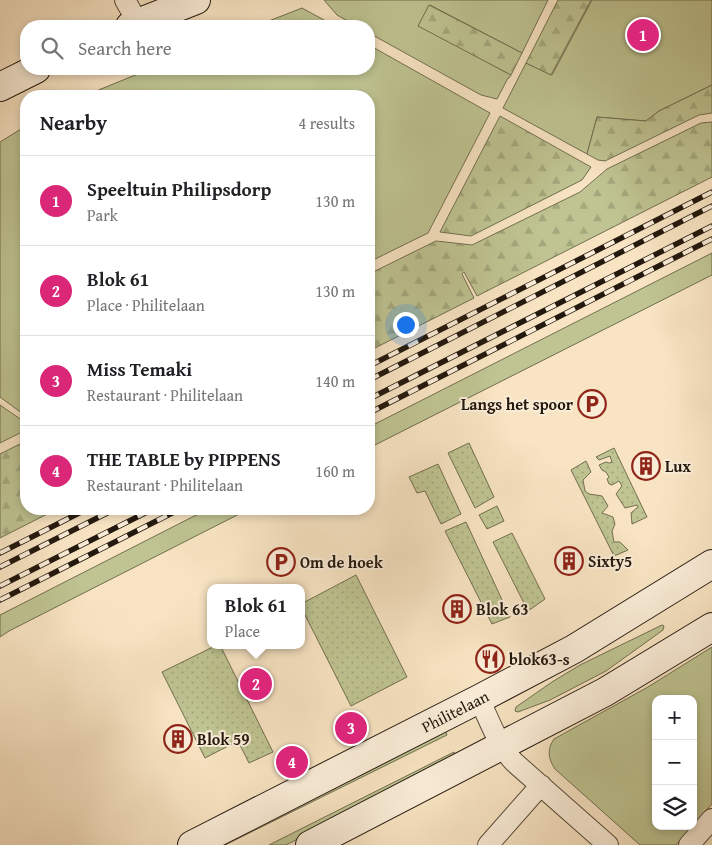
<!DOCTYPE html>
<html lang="en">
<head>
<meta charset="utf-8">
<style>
	body { margin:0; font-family:"Gentium Book Plus",serif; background:#f6f6f6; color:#202124 }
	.controls { position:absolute; right:15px; bottom:15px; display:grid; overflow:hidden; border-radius:10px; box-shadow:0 2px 8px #0003 }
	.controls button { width:45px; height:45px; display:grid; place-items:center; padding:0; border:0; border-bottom:1px solid #e0e0e0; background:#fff; color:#202124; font:25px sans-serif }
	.you { position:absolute; left:405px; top:324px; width:18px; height:18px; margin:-12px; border:4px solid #fff; border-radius:50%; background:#1a73e8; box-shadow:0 0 0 8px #1a73e833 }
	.badge { display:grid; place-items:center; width:32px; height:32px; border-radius:50%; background:#db2777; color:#fff; font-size:16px; font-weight:700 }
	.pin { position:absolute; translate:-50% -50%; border:2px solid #fff; box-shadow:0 1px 5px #0006 }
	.popup { position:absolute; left:207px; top:584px; width:98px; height:65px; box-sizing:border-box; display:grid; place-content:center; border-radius:10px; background:#fff; filter:drop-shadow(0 1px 4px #0005); font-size:16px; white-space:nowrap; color:#757577 }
	.popup b { font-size:19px; color:#202124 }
	.popup::after { content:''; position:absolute; left:50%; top:100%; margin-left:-10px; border:10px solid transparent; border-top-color:#fff }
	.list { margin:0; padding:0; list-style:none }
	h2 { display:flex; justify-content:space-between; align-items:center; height:65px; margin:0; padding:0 20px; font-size:21px }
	h2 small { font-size:16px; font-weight:400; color:#757577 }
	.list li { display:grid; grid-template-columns:32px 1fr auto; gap:15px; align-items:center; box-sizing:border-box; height:90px; padding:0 20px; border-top:1px solid #e0e0e0 }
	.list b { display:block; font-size:19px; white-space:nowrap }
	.list p { margin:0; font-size:16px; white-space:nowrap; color:#757577 }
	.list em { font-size:16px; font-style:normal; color:#757577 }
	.icon { flex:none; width:28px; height:28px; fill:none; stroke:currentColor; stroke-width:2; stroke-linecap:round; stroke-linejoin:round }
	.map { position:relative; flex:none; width:712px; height:845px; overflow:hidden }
	.search { position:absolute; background:#fff; box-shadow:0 2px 8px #0003; left:20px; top:20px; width:355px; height:55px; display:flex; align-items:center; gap:12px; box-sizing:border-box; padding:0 18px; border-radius:20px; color:#757577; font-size:19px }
	.panel { position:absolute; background:#fff; box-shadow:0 2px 8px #0003; left:20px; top:90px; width:355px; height:425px; border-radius:20px }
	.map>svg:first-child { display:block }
	.green { fill:#bfc492; stroke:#726e50 }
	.forest { fill:url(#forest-firs); stroke:#726e50 }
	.garden { fill:url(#garden-dots); stroke:#726e50 }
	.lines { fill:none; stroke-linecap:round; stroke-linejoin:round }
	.street-casing { stroke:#594c3b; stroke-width:22 }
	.secondary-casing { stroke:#24190e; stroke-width:30 }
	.street { stroke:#faedd8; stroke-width:20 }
	.secondary { stroke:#faedd8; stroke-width:28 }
	.rail-casing { stroke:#24190e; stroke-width:5.5 }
	.rail { stroke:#faedd8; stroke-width:4; stroke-dasharray:11; stroke-linecap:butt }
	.labels { text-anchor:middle; stroke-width:4; stroke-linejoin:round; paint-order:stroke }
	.poi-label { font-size:16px; font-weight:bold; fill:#24190e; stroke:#faedd8; text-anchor:start }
	.street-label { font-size:16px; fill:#24190e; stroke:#faedd8 }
</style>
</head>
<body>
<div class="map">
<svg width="712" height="845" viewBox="0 0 712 845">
	<defs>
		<pattern id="forest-firs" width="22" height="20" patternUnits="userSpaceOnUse" patternTransform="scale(1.25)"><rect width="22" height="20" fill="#bfc492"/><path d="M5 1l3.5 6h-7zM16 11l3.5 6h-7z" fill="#a4a87d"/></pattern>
		<pattern id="garden-dots" width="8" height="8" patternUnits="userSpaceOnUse" patternTransform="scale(1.25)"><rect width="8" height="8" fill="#bfc492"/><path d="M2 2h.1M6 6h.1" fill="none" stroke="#a4a87d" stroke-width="1.8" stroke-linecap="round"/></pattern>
	</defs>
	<rect width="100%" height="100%" fill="#f8e4c3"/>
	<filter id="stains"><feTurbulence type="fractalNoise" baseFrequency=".004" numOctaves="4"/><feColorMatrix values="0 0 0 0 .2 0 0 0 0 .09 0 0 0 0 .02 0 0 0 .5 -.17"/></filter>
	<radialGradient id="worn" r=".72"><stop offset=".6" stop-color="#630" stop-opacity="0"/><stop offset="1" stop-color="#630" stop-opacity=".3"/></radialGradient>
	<path class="green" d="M 324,0 L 548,0 L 522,53 L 430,5 L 419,25 L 511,75 L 509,78 L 508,78 L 497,99 L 481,95 L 369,33 L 369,26 L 357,26 L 337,15 Z
		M 592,0 L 712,0 L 712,85 L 659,111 L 646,121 L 597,117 L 587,154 L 503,108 L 526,63 L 552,75 Z
		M 302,8 L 335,26 L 256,26 Z
		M 369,45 L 490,113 L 428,233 L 369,262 L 369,96 L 84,96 L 150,69 L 369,69 Z
		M 26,126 L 26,416 L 0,397 L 0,142 Z
		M 712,253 L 712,275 L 369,448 L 369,427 Z
		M 0,405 L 26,423 L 26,430 L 0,443 Z
		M 208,509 L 249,509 L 9,631 L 0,637 L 0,615 Z
		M 662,625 L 664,626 L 663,630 L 606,671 L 550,700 L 518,712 L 515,711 L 516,707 L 552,682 L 580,665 Z
		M 712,647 L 712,804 L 693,825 L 693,699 L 656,699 L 656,826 L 692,826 L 676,845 L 640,845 L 555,769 C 548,759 547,749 554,739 L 648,687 Z
		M 444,727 L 447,735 L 225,845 L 207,845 Z
		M 454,752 L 458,759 L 286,845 L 269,845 Z"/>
	<path class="forest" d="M 558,0 L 591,0 L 551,75 L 526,63 Z
		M 429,5 L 522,53 L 511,75 L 418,26 Z
		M 712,85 L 712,113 L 699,115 L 605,161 L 598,160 L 587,154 L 597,117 L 646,121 L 659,111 Z
		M 500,116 L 591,167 L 582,180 L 471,236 L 440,232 Z
		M 712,122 L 712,177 L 477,296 L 464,272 L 462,274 L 474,298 L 369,351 L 369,274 L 436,241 L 472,245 L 580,192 L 607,169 L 701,123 Z
		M 26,441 L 26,509 L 57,509 L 0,538 L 0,454 Z"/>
	<path class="garden" d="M 469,443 L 494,497 L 475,508 L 448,453 Z
		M 614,448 L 647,517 L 632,524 L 631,513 L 638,507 L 637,505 L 625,508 L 616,494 L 622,486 L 619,481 L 612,485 L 609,484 L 607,479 L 609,477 L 606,472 L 602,470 L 599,465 L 606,462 L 609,463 L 612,462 L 610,456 L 599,460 L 596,457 Z
		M 586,461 L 591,472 L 583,480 L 585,491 L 589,494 L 602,496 L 608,506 L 602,513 L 613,517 L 615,524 L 612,531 L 614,542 L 620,542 L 628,550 L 614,556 L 571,470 Z
		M 438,464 L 461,514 L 441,524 L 425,491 L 417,493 L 409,477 Z
		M 497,506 L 504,521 L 487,529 L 479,515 Z
		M 466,522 L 510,617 L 492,624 L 445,531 Z
		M 512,533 L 545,599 L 528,611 L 493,542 Z
		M 356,575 L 407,677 L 351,706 L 301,607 L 301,604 Z
		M 217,645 L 220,645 L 273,752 L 249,763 L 238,741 L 205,758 L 162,672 Z"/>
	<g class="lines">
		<defs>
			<path id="street" d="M 125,0 L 138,23
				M 479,699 C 490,721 497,744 514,762 L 608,845
				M 488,845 L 541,785
				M 689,845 L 712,819"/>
			<g id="secondary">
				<path d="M 130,26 L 196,0"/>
				<path d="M 0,87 L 36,69"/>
				<path id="s1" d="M 192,845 L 479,699 L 574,649 L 712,564"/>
				<path d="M 310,845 L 605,692 L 712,627"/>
			</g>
		</defs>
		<use href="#street" class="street-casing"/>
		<use href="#secondary" class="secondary-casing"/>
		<use href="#street" class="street"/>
		<use href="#secondary" class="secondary"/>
		<defs>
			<path id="rail" d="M 369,366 L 712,192
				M 369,380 L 712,206
				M 369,399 L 712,226
				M 369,413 L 712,239
				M 0,553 L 87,509
				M 0,567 L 115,509
				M 0,586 L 153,509
				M 0,600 L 180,509"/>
		</defs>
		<use href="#rail" class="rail-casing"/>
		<use href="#rail" class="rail"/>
	</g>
	<defs>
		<symbol id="parking-ring" viewBox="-11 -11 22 22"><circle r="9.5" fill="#faedd8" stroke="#8f2418" stroke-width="1.5"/><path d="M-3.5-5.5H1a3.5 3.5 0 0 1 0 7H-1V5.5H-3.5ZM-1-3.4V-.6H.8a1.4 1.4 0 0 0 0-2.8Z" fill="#8f2418"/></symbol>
		<symbol id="building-ring" viewBox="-11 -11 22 22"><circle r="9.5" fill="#faedd8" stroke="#8f2418" stroke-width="1.5"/><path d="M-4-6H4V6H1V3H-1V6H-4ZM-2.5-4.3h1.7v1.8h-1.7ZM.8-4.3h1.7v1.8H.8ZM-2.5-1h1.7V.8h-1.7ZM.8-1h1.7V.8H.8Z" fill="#8f2418"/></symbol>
		<symbol id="restaurant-ring" viewBox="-11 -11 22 22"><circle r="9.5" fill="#faedd8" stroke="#8f2418" stroke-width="1.5"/><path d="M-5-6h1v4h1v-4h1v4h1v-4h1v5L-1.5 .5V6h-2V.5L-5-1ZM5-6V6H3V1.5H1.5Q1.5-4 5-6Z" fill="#8f2418"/></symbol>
	</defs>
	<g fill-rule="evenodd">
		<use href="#parking-ring" x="576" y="388" width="32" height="32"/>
		<use href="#building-ring" x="630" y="450" width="32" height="32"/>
		<use href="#building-ring" x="553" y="545" width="32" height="32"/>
		<use href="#parking-ring" x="265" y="546" width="32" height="32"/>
		<use href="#building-ring" x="441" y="593" width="32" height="32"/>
		<use href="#restaurant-ring" x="474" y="643" width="32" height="32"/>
		<use href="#building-ring" x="162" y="723" width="32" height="32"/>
	</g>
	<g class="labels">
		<g class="poi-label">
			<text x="573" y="410" text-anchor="end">Langs het spoor</text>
			<text x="665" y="472">Lux</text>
			<text x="588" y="567">Sixty5</text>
			<text x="300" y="568">Om de hoek</text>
			<text x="476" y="615">Blok 63</text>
			<text x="509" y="665">blok63-s</text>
			<text x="197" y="745">Blok 59</text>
		</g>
		<g class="street-label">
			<text dy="6" stroke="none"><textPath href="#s1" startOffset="295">Philitelaan</textPath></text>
		</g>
	</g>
	<rect width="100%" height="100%" filter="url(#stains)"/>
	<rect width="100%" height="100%" fill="url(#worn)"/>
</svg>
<div class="controls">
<button>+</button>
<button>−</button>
<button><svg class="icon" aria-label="layers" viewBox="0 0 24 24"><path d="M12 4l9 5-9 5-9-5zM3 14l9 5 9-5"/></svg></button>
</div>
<div class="you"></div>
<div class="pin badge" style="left:643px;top:35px">1</div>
<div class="pin badge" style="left:256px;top:684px">2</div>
<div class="popup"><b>Blok 61</b>Place</div>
<div class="pin badge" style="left:351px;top:728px">3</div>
<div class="pin badge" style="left:292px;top:762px">4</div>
<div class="search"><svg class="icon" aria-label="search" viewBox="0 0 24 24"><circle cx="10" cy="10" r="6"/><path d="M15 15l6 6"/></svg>Search here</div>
<section class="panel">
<h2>Nearby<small>4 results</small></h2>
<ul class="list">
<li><span class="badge">1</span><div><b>Speeltuin Philipsdorp</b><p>Park</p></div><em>130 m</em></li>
<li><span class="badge">2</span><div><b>Blok 61</b><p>Place · Philitelaan</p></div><em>130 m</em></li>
<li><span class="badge">3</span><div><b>Miss Temaki</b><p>Restaurant · Philitelaan</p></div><em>140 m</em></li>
<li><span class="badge">4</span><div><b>THE TABLE by PIPPENS</b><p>Restaurant · Philitelaan</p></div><em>160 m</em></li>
</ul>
</section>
</div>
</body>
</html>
